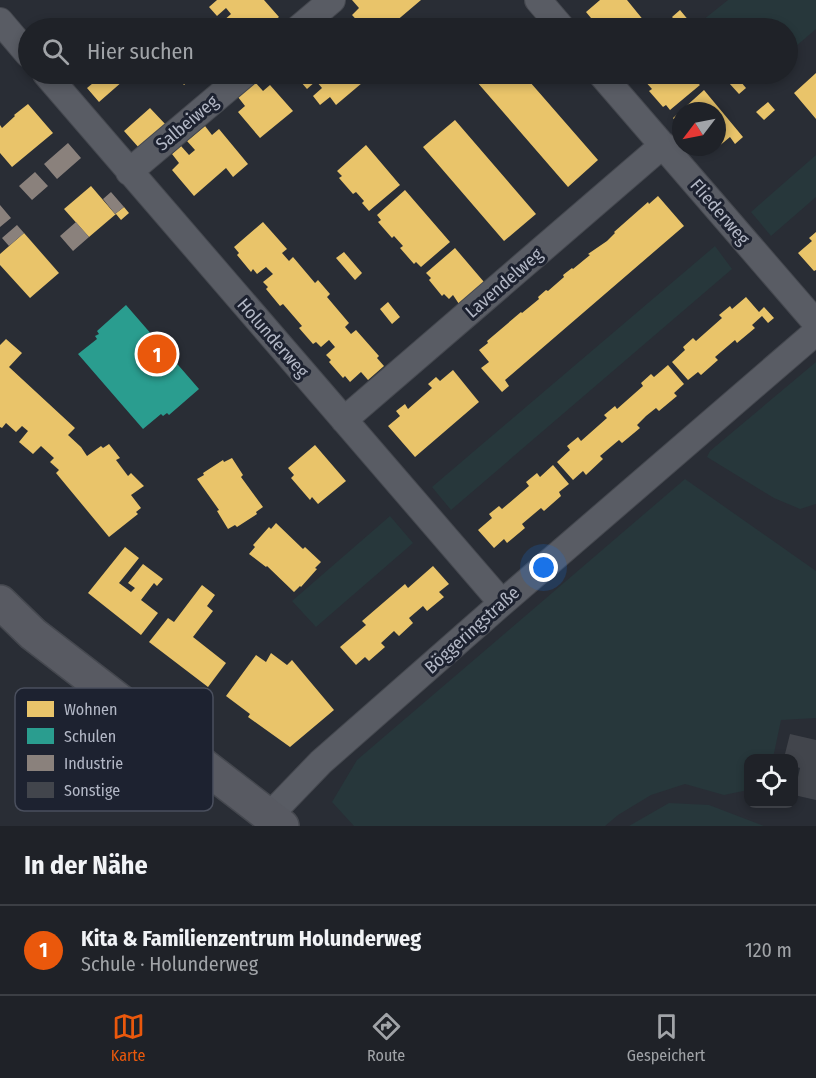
<!DOCTYPE html>
<html lang="de">
<head>
<meta charset="utf-8">
<style>
	body { margin:0; font-family:"Fira Sans Condensed",sans-serif; background:#272a30; color:#f1f3f6 }
	.controls { position:absolute; right:18px; bottom:18px; display:grid; overflow:hidden; border-radius:12px; box-shadow:0 3px 9px #0003 }
	.controls button { width:54px; height:54px; display:grid; place-items:center; padding:0; border:0; border-bottom:2px solid #3c3f45; background:#1f2228; color:#f1f3f6; font:30px sans-serif }
	.compass { position:absolute; left:672px; top:102px; width:54px; height:54px; border-radius:50%; background:#1f2228; box-shadow:0 3px 9px #0003; rotate:238deg }
	.you { position:absolute; left:544px; top:568px; width:21px; height:21px; margin:-15px; border:4px solid #fff; border-radius:50%; background:#1a73e8; box-shadow:0 0 0 9px #1a73e833 }
	.badge { display:grid; place-items:center; width:39px; height:39px; border-radius:50%; background:#ea580c; color:#fff; font-size:20px; font-weight:700 }
	.pin { position:absolute; translate:-50% -50%; border:3px solid #fff; box-shadow:0 2px 6px #0006 }
	.list { margin:0; padding:0; list-style:none }
	h2 { display:flex; justify-content:space-between; align-items:center; height:78px; margin:0; padding:0 24px; font-size:26px }
	h2 small { font-size:20px; font-weight:400; color:#a1a4a8 }
	.list li { display:grid; grid-template-columns:39px 1fr auto; gap:18px; align-items:center; box-sizing:border-box; height:90px; padding:0 24px; border-top:2px solid #3c3f45 }
	.list b { display:block; font-size:22px; white-space:nowrap }
	.list p { margin:0; font-size:20px; white-space:nowrap; color:#a1a4a8 }
	.list em { font-size:20px; font-style:normal; color:#a1a4a8 }
	.icon { flex:none; width:33px; height:33px; fill:none; stroke:currentColor; stroke-width:2; stroke-linecap:round; stroke-linejoin:round }
	.map { position:relative; flex:none; width:816px; height:826px; overflow:hidden }
	.search { position:absolute; background:#1f2228; box-shadow:0 3px 9px #0003; left:18px; right:18px; top:18px; height:66px; display:flex; align-items:center; gap:15px; box-sizing:border-box; padding:0 21px; border-radius:33px; color:#a1a4a8; font-size:22px }
	.sheet { height:168px; background:#1f2228 }
	nav { display:flex; justify-content:space-around; align-items:center; box-sizing:border-box; height:84px; border-top:2px solid #3c3f45; background:#1f2228; font-size:16px; color:#a1a4a8 }
	nav a { display:grid; justify-items:center; gap:3px }
	nav .on { color:#ea580c }
	.map>svg:first-child { display:block }
	.green { fill:#27373b }
	.homes { fill:#e9c46a }
	.schools { fill:#2a9d8f }
	.industry { fill:#8a817c }
	.building { fill:#42454c }
	.lines { fill:none; stroke-linecap:round; stroke-linejoin:round }
	.street-casing { stroke:#45484f; stroke-width:28 }
	.secondary-casing { stroke:#45484f; stroke-width:36 }
	.street { stroke:#595c64; stroke-width:26 }
	.secondary { stroke:#585a62; stroke-width:33 }
	.labels { text-anchor:middle; stroke-width:6; stroke-linejoin:round; paint-order:stroke }
	.street-label { font-size:18px; fill:#b3b8c6; stroke:#1d2230 }
	.key { fill:#1d2230; stroke:#4a4f5d; stroke-width:1.5 }
	.key-label { font-size:16px; fill:#b3b8c6 }
</style>
</head>
<body>
<div class="map">
<svg width="816" height="826" viewBox="0 0 816 826">
	<rect width="100%" height="100%" fill="#292d35"/>
	<path class="green" d="M 728,0 L 816,0 L 816,29 L 788,53 L 788,28 L 710,28 L 703,20 Z
		M 816,155 L 816,197 L 771,236 L 751,212 Z
		M 715,246 L 732,269 L 451,510 L 432,487 Z
		M 816,362 L 816,504 L 800,509 L 774,498 L 707,457 L 710,451 Z
		M 685,479 L 816,571 L 816,718 L 781,720 L 773,758 L 748,758 L 748,790 L 724,795 L 685,784 L 651,795 L 618,815 L 605,826 L 354,826 L 332,802 L 357,760 Z
		M 390,516 L 413,543 L 316,627 L 292,601 Z
		M 669,803 L 709,805 L 764,826 L 629,826 Z"/>
	<path class="homes" d="M 217,0 L 264,0 L 279,17 L 265,28 L 228,28 L 222,22 L 231,14 L 226,8 L 217,16 L 209,7 Z
		M 352,0 L 421,0 L 388,28 L 364,28 L 352,15 L 359,8 Z
		M 600,0 L 627,0 L 649,27 L 647,28 L 595,28 L 588,20 L 591,18 L 586,12 Z
		M 680,10 L 695,28 L 682,28 L 672,17 Z
		M 816,73 L 816,119 L 794,93 Z
		M 104,74 L 131,74 L 99,102 L 87,88 Z
		M 174,74 L 197,74 L 184,85 Z
		M 294,74 L 354,74 L 362,83 L 336,105 L 330,97 L 320,105 L 313,96 L 322,88 L 316,81 L 307,89 Z
		M 470,74 L 523,74 L 598,160 L 568,187 Z
		M 634,74 L 689,74 L 700,85 L 670,110 L 666,105 L 663,107 L 649,91 L 652,89 L 643,79 L 641,81 Z
		M 736,76 L 746,88 L 739,94 L 729,83 Z
		M 255,82 L 263,91 L 270,85 L 293,111 L 260,138 L 238,112 L 245,106 L 238,97 Z
		M 704,90 L 743,137 L 735,144 L 730,137 L 712,152 L 708,147 L 717,147 L 717,111 L 681,111 L 681,128 L 673,118 Z
		M 768,102 L 775,110 L 764,120 L 756,112 Z
		M 28,104 L 53,133 L 12,167 L 0,153 L 0,125 L 2,128 L 15,116 L 14,115 Z
		M 150,108 L 167,126 L 140,149 L 124,131 Z
		M 455,120 L 536,214 L 504,241 L 423,147 Z
		M 205,126 L 212,135 L 219,129 L 248,164 L 233,177 L 226,168 L 194,196 L 172,170 L 179,163 L 172,154 L 181,146 L 189,155 L 195,150 L 187,141 Z
		M 366,145 L 400,185 L 369,211 L 362,203 L 364,201 L 356,192 L 353,194 L 339,178 L 342,176 L 337,171 Z
		M 91,186 L 115,214 L 124,207 L 129,213 L 121,220 L 116,214 L 89,237 L 64,209 Z
		M 405,190 L 450,242 L 421,267 L 416,262 L 414,264 L 400,248 L 403,246 L 394,236 L 392,238 L 378,222 L 381,220 L 377,215 Z
		M 658,196 L 684,226 L 505,380 L 509,386 L 502,392 L 481,368 L 489,362 L 479,350 L 488,343 L 487,341 L 521,312 L 522,313 L 539,299 L 538,297 L 546,290 L 548,291 L 564,277 L 563,275 L 572,268 L 573,269 L 590,255 L 588,254 L 607,241 L 615,233 L 614,232 L 648,202 L 649,204 Z
		M 263,222 L 287,249 L 282,253 L 289,261 L 293,257 L 315,283 L 318,280 L 330,294 L 327,297 L 349,323 L 345,327 L 351,334 L 356,330 L 379,356 L 377,358 L 384,366 L 368,380 L 361,372 L 350,382 L 345,376 L 343,378 L 329,362 L 331,360 L 326,355 L 335,347 L 329,340 L 321,347 L 316,342 L 313,344 L 299,328 L 302,326 L 283,304 L 280,306 L 266,289 L 268,287 L 263,282 L 273,274 L 266,267 L 257,274 L 253,269 L 251,272 L 237,255 L 239,253 L 234,247 Z
		M 816,232 L 816,270 L 814,271 L 798,253 L 812,241 L 809,238 Z
		M 24,233 L 59,273 L 30,298 L 0,265 L 0,254 Z
		M 455,248 L 484,282 L 459,304 L 453,295 L 449,299 L 444,294 L 442,296 L 429,280 L 431,278 L 426,273 Z
		M 344,252 L 362,273 L 355,280 L 336,258 Z
		M 746,297 L 759,312 L 764,307 L 774,318 L 768,323 L 762,316 L 752,325 L 755,328 L 737,343 L 735,340 L 715,357 L 718,360 L 701,375 L 698,372 L 688,380 L 672,362 L 685,350 L 683,347 L 693,338 L 696,341 L 722,318 L 719,315 L 730,306 L 732,309 Z
		M 388,302 L 400,317 L 392,324 L 380,309 Z
		M 6,339 L 22,353 L 9,367 L 75,428 L 68,435 L 81,447 L 87,456 L 101,446 L 103,448 L 109,444 L 120,458 L 116,460 L 128,476 L 131,473 L 144,486 L 131,495 L 141,508 L 136,512 L 138,514 L 109,537 L 56,473 L 59,470 L 50,462 L 54,458 L 41,446 L 33,454 L 19,442 L 28,431 L 22,426 L 16,432 L 6,423 L 2,428 L 0,427 L 0,345 Z
		M 668,365 L 684,384 L 674,393 L 677,396 L 659,411 L 656,408 L 646,416 L 637,425 L 640,428 L 622,443 L 619,440 L 600,456 L 603,459 L 586,475 L 583,471 L 573,480 L 557,462 L 570,450 L 567,446 L 578,437 L 581,441 L 607,418 L 604,415 L 615,406 L 617,409 L 643,386 L 641,383 L 651,374 L 654,377 Z
		M 453,370 L 479,402 L 415,457 L 388,426 L 400,416 L 396,411 L 405,404 L 408,409 L 432,388 L 428,384 L 436,377 L 440,381 Z
		M 315,445 L 346,481 L 318,504 L 312,497 L 310,500 L 291,478 L 294,475 L 288,468 Z
		M 232,458 L 243,475 L 241,477 L 263,507 L 256,512 L 257,514 L 237,527 L 235,525 L 228,529 L 217,511 L 219,510 L 197,479 L 204,475 L 203,473 L 223,460 L 224,462 Z
		M 553,465 L 569,484 L 559,492 L 561,496 L 544,511 L 541,508 L 522,524 L 525,528 L 507,543 L 504,539 L 494,548 L 478,530 L 492,518 L 489,514 L 499,506 L 502,509 L 529,486 L 526,482 L 537,473 L 540,477 Z
		M 276,523 L 303,549 L 305,547 L 321,562 L 315,568 L 317,569 L 301,587 L 300,586 L 294,592 L 267,566 L 266,567 L 249,554 L 255,547 L 253,545 L 269,527 L 271,529 Z
		M 125,547 L 139,558 L 119,583 L 131,592 L 135,588 L 128,583 L 143,564 L 163,579 L 157,586 L 154,583 L 141,600 L 158,613 L 141,635 L 88,593 Z
		M 433,566 L 449,584 L 439,592 L 444,597 L 427,611 L 423,606 L 409,618 L 413,623 L 399,636 L 394,631 L 381,643 L 385,647 L 369,661 L 365,657 L 356,665 L 340,647 L 366,625 L 362,621 L 405,584 L 408,588 Z
		M 202,585 L 215,595 L 207,606 L 213,611 L 193,637 L 226,663 L 208,687 L 149,642 L 168,618 L 174,622 Z
		M 271,653 L 287,665 L 292,660 L 334,710 L 290,747 L 248,717 L 250,714 L 226,696 L 256,655 L 266,662 Z"/>
	<path class="schools" d="M 126,305 L 199,389 L 169,415 L 167,413 L 163,416 L 161,414 L 143,429 L 78,354 L 97,339 L 95,336 L 99,334 L 97,331 Z"/>
	<path class="industry" d="M 68,143 L 81,158 L 57,179 L 44,164 Z
		M 35,172 L 48,186 L 32,200 L 19,186 Z
		M 111,192 L 124,207 L 115,214 L 103,199 Z
		M 0,205 L 11,218 L 0,227 Z
		M 76,222 L 89,237 L 73,251 L 60,236 Z
		M 17,225 L 24,233 L 9,246 L 2,238 Z"/>
	<path class="building" d="M 790,734 L 816,740 L 816,800 L 794,795 L 800,768 L 794,766 L 794,758 L 784,758 Z"/>
	<g class="lines">
		<defs>
			<path id="street" d="M 538,0 L 562,28
				M 0,21 L 28,54
				M 299,28 L 332,0
				M 46,74 L 502,603
				M 601,74 L 816,323
				M 129,172 L 245,74
				M 344,420 L 663,145
				M 269,816 L 321,762 L 502,603 L 816,332"/>
			<path id="secondary" d="M 0,602 L 33,634 L 282,826"/>
		</defs>
		<use href="#street" class="street-casing"/>
		<use href="#secondary" class="secondary-casing"/>
		<use href="#street" class="street"/>
		<use href="#secondary" class="secondary"/>
	</g>
	<g class="labels">
		<g class="street-label">
			<text transform="translate(187 123) rotate(-40)" y="6">Salbeiweg</text>
			<text transform="translate(720 212) rotate(49)" y="6">Fliederweg</text>
			<text transform="translate(504 283) rotate(-41)" y="6">Lavendelweg</text>
			<text transform="translate(273 338) rotate(49)" y="6">Holunderweg</text>
			<text transform="translate(472 630) rotate(-42)" y="6">Böggeringstraße</text>
		</g>
	</g>
	<rect x="15" y="688" width="198" height="123" rx="9" class="key"/>
	<rect x="27" y="701" width="27" height="16" fill="#e9c46a"/>
	<rect x="27" y="728" width="27" height="16" fill="#2a9d8f"/>
	<rect x="27" y="755" width="27" height="16" fill="#8a817c"/>
	<rect x="27" y="782" width="27" height="16" fill="#42454c"/>
	<g class="key-label">
		<text x="64" y="715">Wohnen</text>
		<text x="64" y="742">Schulen</text>
		<text x="64" y="769">Industrie</text>
		<text x="64" y="796">Sonstige</text>
	</g>
</svg>
<div class="controls">
<button><svg class="icon" aria-label="locate" viewBox="0 0 24 24"><circle cx="12" cy="12" r="6"/><path d="M12 2v4M12 18v4M2 12h4M18 12h4"/></svg></button>
</div>
<svg class="compass" viewBox="-18 -18 36 36"><path d="M0-13l5 13h-10z" fill="#e53935"/><path d="M0 13l5-13h-10z" fill="#a1a4a8"/></svg>
<div class="you"></div>
<div class="pin badge" style="left:157px;top:354px">1</div>
<div class="search"><svg class="icon" aria-label="search" viewBox="0 0 24 24"><circle cx="10" cy="10" r="6"/><path d="M15 15l6 6"/></svg>Hier suchen</div>
</div>
<section class="sheet">
<h2>In der Nähe<small></small></h2>
<ul class="list">
<li><span class="badge">1</span><div><b>Kita &amp; Familienzentrum Holunderweg</b><p>Schule · Holunderweg</p></div><em>120 m</em></li>
</ul>
</section>
<nav>
<a class="on"><svg class="icon" aria-label="map" viewBox="0 0 24 24"><path d="M3 6l6-2 6 2 6-2v14l-6 2-6-2-6 2zM9 4v14M15 6v14"/></svg>Karte</a>
<a><svg class="icon" aria-label="directions" viewBox="0 0 24 24"><path d="M12 3l9 9-9 9-9-9zM9 14v-3h6M13 9l2 2-2 2"/></svg>Route</a>
<a><svg class="icon" aria-label="saved" viewBox="0 0 24 24"><path d="M7 4h10v16l-5-4-5 4z"/></svg>Gespeichert</a>
</nav>
</body>
</html>
